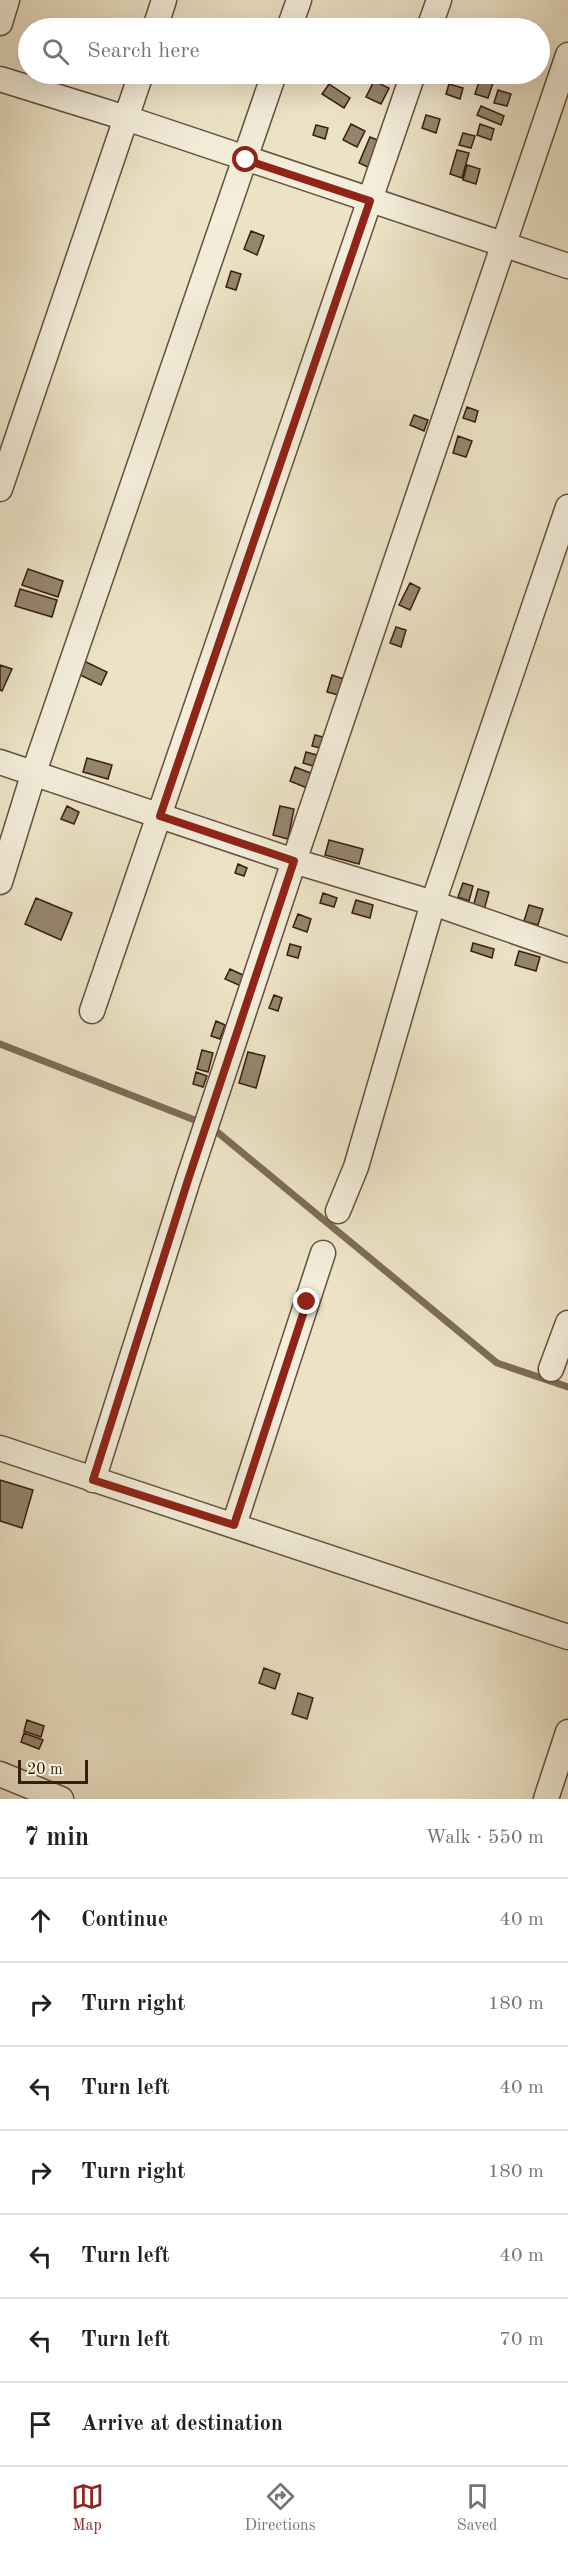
<!DOCTYPE html>
<html lang="en">
<head>
<meta charset="utf-8">
<style>
	body { margin:0; font-family:"Old Standard TT",serif; background:#f6f6f6; color:#202124 }
	.scale { position:absolute; left:18px; bottom:15px; width:70px; box-sizing:border-box; padding-left:6px; border:3px solid #371f0f; border-top:0; font-size:16px; line-height:21px; white-space:nowrap; color:#371f0f; -webkit-text-stroke:4px #f3edda; paint-order:stroke }
	.stop { position:absolute; width:18px; height:18px; margin:-14px; border:4px solid #8f2418; border-radius:50%; background:#fff }
	.stop.end { background:#8f2418; border-color:#fff; box-shadow:0 2px 6px #0008 }
	.list { margin:0; padding:0; list-style:none }
	h2 { display:flex; justify-content:space-between; align-items:center; height:78px; margin:0; padding:0 24px; font-size:26px }
	h2 small { font-size:20px; font-weight:400; color:#757577 }
	.list li { display:grid; grid-template-columns:39px 1fr auto; gap:18px; align-items:center; box-sizing:border-box; height:84px; padding:0 24px; border-top:2px solid #e0e0e0 }
	.list b { display:block; font-size:22px; white-space:nowrap }
	.list em { font-size:20px; font-style:normal; color:#757577 }
	.icon { flex:none; width:33px; height:33px; fill:none; stroke:currentColor; stroke-width:2; stroke-linecap:round; stroke-linejoin:round }
	.map { position:relative; flex:none; width:568px; height:1799px; overflow:hidden }
	.search { position:absolute; background:#fff; box-shadow:0 6px 24px #0002; left:18px; right:18px; top:18px; height:66px; display:flex; align-items:center; gap:15px; box-sizing:border-box; padding:0 21px; border-radius:33px; color:#757577; font-size:22px }
	.sheet { height:666px; background:#fff }
	nav { display:flex; justify-content:space-around; align-items:center; box-sizing:border-box; height:84px; border-top:2px solid #e0e0e0; background:#fff; font-size:16px; color:#757577 }
	nav a { display:grid; justify-items:center; gap:3px }
	nav .on { color:#8f2418 }
	.map>svg:first-child { display:block }
	.lines { fill:none; stroke-linecap:round; stroke-linejoin:round }
	.stream { stroke:#7e6c58; stroke-width:7 }
	.building { fill:#95856e; stroke:#371f0f; stroke-width:1.5 }
	.street-casing { stroke:#64503d; stroke-width:27 }
	.street { stroke:#f3edda; stroke-width:24 }
	.route { stroke:#8f2418; stroke-width:8 }
</style>
</head>
<body>
<div class="map">
<svg width="568" height="1799" viewBox="0 0 568 1799">
	<rect width="100%" height="100%" fill="#ece3c6"/>
	<filter id="stains"><feTurbulence type="fractalNoise" baseFrequency=".00333" numOctaves="4"/><feColorMatrix values="0 0 0 0 .2 0 0 0 0 .09 0 0 0 0 .02 0 0 0 .5 -.17"/></filter>
	<radialGradient id="worn" r=".72"><stop offset=".6" stop-color="#630" stop-opacity="0"/><stop offset="1" stop-color="#630" stop-opacity=".3"/></radialGradient>
	<g class="lines">
		<path class="stream" d="M 0,1044 L 210,1126 L 497,1363 L 568,1387"/>
	</g>
	<path class="building" d="M 481,76 L 494,80 L 488,98 L 475,94 Z
		M 374,81 L 389,88 L 381,104 L 366,97 Z
		M 329,84 L 350,98 L 344,108 L 322,94 Z
		M 449,84 L 463,88 L 460,99 L 446,94 Z
		M 498,90 L 511,94 L 507,106 L 494,103 Z
		M 481,106 L 504,116 L 501,125 L 477,115 Z
		M 426,115 L 440,119 L 436,133 L 422,128 Z
		M 351,124 L 365,131 L 357,147 L 343,140 Z
		M 480,124 L 494,129 L 491,140 L 477,135 Z
		M 316,125 L 328,128 L 325,139 L 313,135 Z
		M 463,133 L 475,136 L 471,148 L 459,145 Z
		M 370,137 L 385,143 L 374,170 L 359,163 Z
		M 457,150 L 469,153 L 462,178 L 450,174 Z
		M 467,165 L 480,169 L 476,184 L 463,180 Z
		M 251,231 L 264,236 L 257,255 L 244,249 Z
		M 231,271 L 241,274 L 236,290 L 226,287 Z
		M 467,407 L 478,411 L 475,422 L 463,418 Z
		M 414,415 L 428,420 L 424,431 L 410,425 Z
		M 458,436 L 472,441 L 466,457 L 453,453 Z
		M 28,569 L 63,581 L 58,597 L 22,585 Z
		M 410,583 L 420,588 L 410,610 L 399,605 Z
		M 20,589 L 57,600 L 52,617 L 15,606 Z
		M 396,627 L 406,630 L 401,647 L 390,643 Z
		M 82,660 L 107,672 L 101,685 L 76,673 Z
		M 0,665 L 12,669 L 2,691 L 0,690 Z
		M 332,675 L 347,680 L 342,696 L 327,692 Z
		M 315,735 L 327,738 L 324,749 L 312,746 Z
		M 306,752 L 317,755 L 313,766 L 303,763 Z
		M 87,758 L 112,765 L 108,779 L 83,772 Z
		M 295,767 L 313,774 L 307,788 L 290,781 Z
		M 67,806 L 79,812 L 74,824 L 61,819 Z
		M 280,806 L 294,809 L 288,839 L 273,835 Z
		M 329,840 L 363,849 L 359,864 L 325,855 Z
		M 238,864 L 247,868 L 244,876 L 235,873 Z
		M 463,883 L 473,886 L 469,901 L 458,897 Z
		M 478,889 L 489,892 L 484,910 L 473,907 Z
		M 323,893 L 337,898 L 334,907 L 320,903 Z
		M 36,898 L 72,913 L 61,940 L 25,924 Z
		M 356,900 L 373,905 L 370,918 L 352,913 Z
		M 529,905 L 543,909 L 538,925 L 524,921 Z
		M 298,914 L 311,919 L 307,932 L 293,927 Z
		M 473,943 L 494,949 L 492,958 L 471,951 Z
		M 290,944 L 301,947 L 298,958 L 287,955 Z
		M 519,951 L 540,957 L 536,971 L 515,965 Z
		M 230,969 L 245,976 L 241,986 L 225,979 Z
		M 274,995 L 282,998 L 278,1011 L 269,1008 Z
		M 216,1021 L 225,1025 L 220,1039 L 211,1036 Z
		M 202,1050 L 213,1053 L 208,1072 L 197,1069 Z
		M 248,1052 L 265,1056 L 256,1088 L 239,1083 Z
		M 196,1072 L 207,1076 L 203,1087 L 193,1084 Z
		M 0,1480 L 33,1490 L 22,1528 L 0,1521 Z
		M 264,1668 L 280,1674 L 275,1689 L 259,1683 Z
		M 298,1693 L 313,1698 L 307,1719 L 292,1714 Z
		M 27,1720 L 44,1726 L 41,1737 L 24,1731 Z
		M 24,1733 L 43,1740 L 39,1749 L 21,1742 Z"/>
	<g class="lines">
		<defs>
			<path id="street" d="M 0,23 L 7,0
				M 155,28 L 164,0
				M 289,28 L 299,0
				M 429,28 L 439,0
				M 0,79 L 126,118 L 568,266
				M 0,489 L 141,74
				M 0,762 L 294,861 L 433,903 L 568,950
				M 0,882 L 34,772 L 274,74
				M 92,1011 L 413,74
				M 338,1211 L 356,1167 L 433,903 L 568,507
				M 551,1369 L 568,1323
				M 0,1448 L 568,1637
				M 93,1480 L 188,1180 L 294,861 L 568,55
				M 234,1525 L 323,1253
				M 0,1774 L 61,1799
				M 546,1799 L 568,1732"/>
		</defs>
		<use href="#street" class="street-casing"/>
		<use href="#street" class="street"/>
	</g>
	<g class="lines">
		<path class="route" d="M 246,160 L 370,201 L 160,816 L 294,861 L 188,1180 L 93,1480 L 234,1525 L 307,1302"/>
	</g>
	<rect width="100%" height="100%" filter="url(#stains)"/>
	<rect width="100%" height="100%" fill="url(#worn)"/>
</svg>
<div class="scale">20 m</div>
<div class="stop" style="left:246px;top:160px"></div>
<div class="stop end" style="left:307px;top:1302px"></div>
<div class="search"><svg class="icon" aria-label="search" viewBox="0 0 24 24"><circle cx="10" cy="10" r="6"/><path d="M15 15l6 6"/></svg>Search here</div>
</div>
<section class="sheet">
<h2>7 min<small>Walk · 550 m</small></h2>
<ul class="list">
<li><svg class="icon" aria-label="ahead" viewBox="0 0 24 24"><path d="M12 20V5M6 11l6-6 6 6"/></svg><div><b>Continue</b></div><em>40 m</em></li>
<li><svg class="icon" aria-label="right" viewBox="0 0 24 24"><path d="M7 20v-9h11M14 6l5 5-5 5"/></svg><div><b>Turn right</b></div><em>180 m</em></li>
<li><svg class="icon" aria-label="left" viewBox="0 0 24 24"><path d="M17 20v-9H6M10 6l-5 5 5 5"/></svg><div><b>Turn left</b></div><em>40 m</em></li>
<li><svg class="icon" aria-label="right" viewBox="0 0 24 24"><path d="M7 20v-9h11M14 6l5 5-5 5"/></svg><div><b>Turn right</b></div><em>180 m</em></li>
<li><svg class="icon" aria-label="left" viewBox="0 0 24 24"><path d="M17 20v-9H6M10 6l-5 5 5 5"/></svg><div><b>Turn left</b></div><em>40 m</em></li>
<li><svg class="icon" aria-label="left" viewBox="0 0 24 24"><path d="M17 20v-9H6M10 6l-5 5 5 5"/></svg><div><b>Turn left</b></div><em>70 m</em></li>
<li><svg class="icon" aria-label="arrive" viewBox="0 0 24 24"><path d="M6 21V4h12l-3 4 3 4H6"/></svg><div><b>Arrive at destination</b></div></li>
</ul>
</section>
<nav>
<a class="on"><svg class="icon" aria-label="map" viewBox="0 0 24 24"><path d="M3 6l6-2 6 2 6-2v14l-6 2-6-2-6 2zM9 4v14M15 6v14"/></svg>Map</a>
<a><svg class="icon" aria-label="directions" viewBox="0 0 24 24"><path d="M12 3l9 9-9 9-9-9zM9 14v-3h6M13 9l2 2-2 2"/></svg>Directions</a>
<a><svg class="icon" aria-label="saved" viewBox="0 0 24 24"><path d="M7 4h10v16l-5-4-5 4z"/></svg>Saved</a>
</nav>
</body>
</html>
